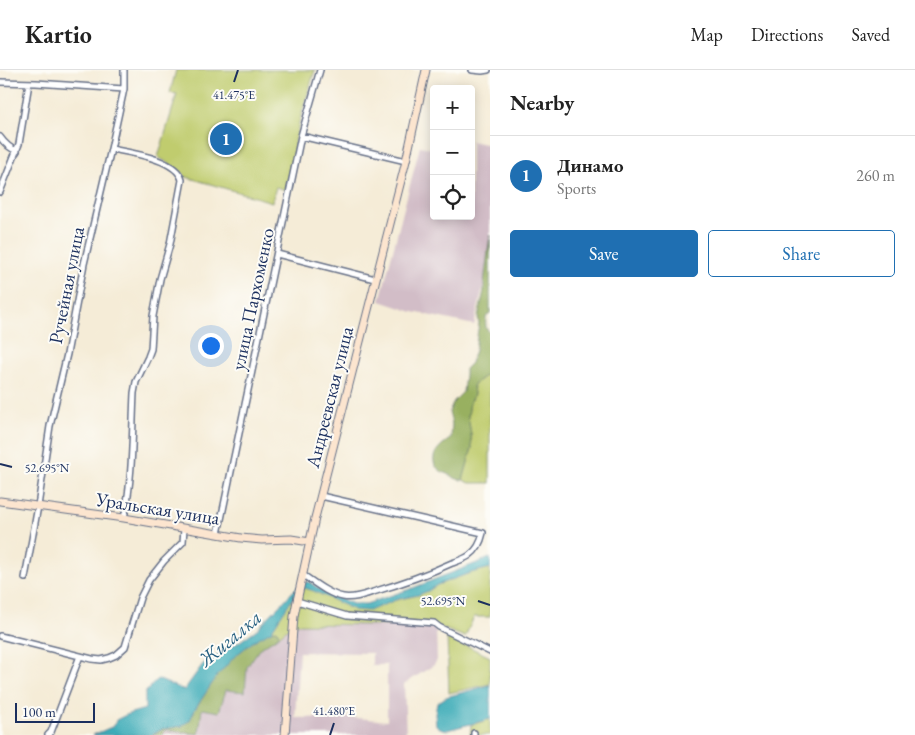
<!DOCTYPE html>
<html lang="en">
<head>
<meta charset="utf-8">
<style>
	body { margin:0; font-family:"EB Garamond",serif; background:#f6f6f6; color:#222 }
	.controls { position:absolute; right:15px; top:15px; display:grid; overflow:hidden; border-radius:5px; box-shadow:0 2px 12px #0003 }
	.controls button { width:45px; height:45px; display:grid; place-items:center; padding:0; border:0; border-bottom:1px solid #e0e0e0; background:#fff; color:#222; font:25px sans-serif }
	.scale { position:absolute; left:15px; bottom:12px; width:80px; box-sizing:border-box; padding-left:5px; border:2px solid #1b2f5e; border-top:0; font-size:14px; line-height:18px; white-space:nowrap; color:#1b2f5e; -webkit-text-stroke:4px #fdfcf7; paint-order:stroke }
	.you { position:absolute; left:210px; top:275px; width:18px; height:18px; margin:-12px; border:4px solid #fff; border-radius:50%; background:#1a73e8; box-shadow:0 0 0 8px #1a73e833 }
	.badge { display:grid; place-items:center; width:32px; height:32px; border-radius:50%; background:#1f6fb2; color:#fff; font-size:16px; font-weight:700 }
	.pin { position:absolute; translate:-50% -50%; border:2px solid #fff; box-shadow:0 1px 5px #0006 }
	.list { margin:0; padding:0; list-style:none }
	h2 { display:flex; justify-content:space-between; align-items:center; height:65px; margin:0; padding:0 20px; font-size:21px }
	h2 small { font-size:16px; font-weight:400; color:#767676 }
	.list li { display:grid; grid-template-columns:32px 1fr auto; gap:15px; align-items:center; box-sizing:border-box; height:80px; padding:0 20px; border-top:1px solid #e0e0e0 }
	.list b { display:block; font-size:19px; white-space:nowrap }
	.list p { margin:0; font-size:16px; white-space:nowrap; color:#767676 }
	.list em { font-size:16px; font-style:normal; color:#767676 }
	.actions { display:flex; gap:10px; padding:15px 20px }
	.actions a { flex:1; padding:11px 0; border:1px solid #1f6fb2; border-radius:5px; text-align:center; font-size:18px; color:#1f6fb2 }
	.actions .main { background:#1f6fb2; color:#fff }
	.icon { flex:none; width:28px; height:28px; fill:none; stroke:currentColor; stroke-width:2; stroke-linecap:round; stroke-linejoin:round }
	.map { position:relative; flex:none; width:490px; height:665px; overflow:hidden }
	header { display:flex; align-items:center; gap:30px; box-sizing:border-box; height:70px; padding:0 25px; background:#fff; border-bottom:1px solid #e0e0e0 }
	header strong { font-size:24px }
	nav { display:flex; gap:28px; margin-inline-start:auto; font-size:18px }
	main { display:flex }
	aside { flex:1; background:#fff }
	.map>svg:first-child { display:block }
	.industrial { fill:#d2bdc7; fill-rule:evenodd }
	.green { fill:#c0cc6e; stroke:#6e7e66 }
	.forest { fill:#98b061; stroke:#5a7060 }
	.water { fill:#3cacb8; stroke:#2c6e8b }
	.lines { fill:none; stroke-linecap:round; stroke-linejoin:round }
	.street-casing { stroke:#677188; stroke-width:8 }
	.secondary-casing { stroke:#677188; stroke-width:9 }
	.street { stroke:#fff; stroke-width:5 }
	.secondary { stroke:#fce5cf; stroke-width:7 }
	.ticks { fill:none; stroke:#1b2f5e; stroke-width:2 }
	.labels { text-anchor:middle; stroke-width:4; stroke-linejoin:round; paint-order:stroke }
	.street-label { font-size:19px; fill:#1b2f5e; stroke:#fdfcf7 }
	.water-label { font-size:20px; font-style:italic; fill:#286182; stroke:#fdfcf7 }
	.ticks-label { font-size:12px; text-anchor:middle; fill:#1b2f5e; stroke:#fdfcf7; stroke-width:4; stroke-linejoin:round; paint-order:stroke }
</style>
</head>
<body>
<header>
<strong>Kartio</strong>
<nav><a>Map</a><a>Directions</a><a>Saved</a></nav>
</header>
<main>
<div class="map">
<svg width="490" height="665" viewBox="0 0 490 665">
	<rect width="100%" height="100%" fill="#fdfcf7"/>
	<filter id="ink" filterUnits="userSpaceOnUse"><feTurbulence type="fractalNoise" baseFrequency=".02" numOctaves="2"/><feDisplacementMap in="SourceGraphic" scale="10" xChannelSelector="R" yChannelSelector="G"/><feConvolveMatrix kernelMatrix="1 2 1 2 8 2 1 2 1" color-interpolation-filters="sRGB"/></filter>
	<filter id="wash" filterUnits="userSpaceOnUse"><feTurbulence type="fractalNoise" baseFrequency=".0096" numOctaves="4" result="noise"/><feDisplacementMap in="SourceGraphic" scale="20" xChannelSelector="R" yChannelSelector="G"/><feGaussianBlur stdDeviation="1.12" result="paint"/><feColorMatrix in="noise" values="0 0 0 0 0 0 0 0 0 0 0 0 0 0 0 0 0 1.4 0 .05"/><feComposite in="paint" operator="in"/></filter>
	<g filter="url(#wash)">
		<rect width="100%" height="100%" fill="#f5ecd7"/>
		<path class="industrial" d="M 471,71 L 490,75 L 490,165 L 484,213 L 474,255 L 413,242 L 380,231 L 420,76 L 429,78 L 434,78 L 434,146 L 471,146 Z
			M 299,554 L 436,556 L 437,590 L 434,595 L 404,614 L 406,665 L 162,665 L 165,660 L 202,639 L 226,620 L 245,622 L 247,597 L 260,578 L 292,555 ZM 299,582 L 372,583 L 372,595 L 387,595 L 387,651 L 348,647 L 295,648 Z"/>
		<path class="green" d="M 176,0 L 315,0 L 299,53 L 286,120 L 276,117 L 272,132 L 186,107 L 179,100 L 158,87 L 177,24 L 170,23 Z
			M 490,302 L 490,413 L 470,413 L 463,410 L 472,378 L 471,365 L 468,346 L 470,331 L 474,324 L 473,317 L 474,314 Z
			M 490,498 L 490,547 L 474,547 L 465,567 L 436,556 L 299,554 L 292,555 L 279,566 L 278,562 L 276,560 L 271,561 L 288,535 L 300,520 L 305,518 L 314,521 L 354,540 L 418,525 L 428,521 L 437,515 L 470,503 Z
			M 447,566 L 490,587 L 490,614 L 449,623 Z
			M 490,649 L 490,665 L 470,665 L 471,655 Z"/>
		<path class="forest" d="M 490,165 L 490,243 C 484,247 486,252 486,258 L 490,263 L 490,302 L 474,314 L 473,317 L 474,324 L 470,331 L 468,346 L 471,365 L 472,378 L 463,410 C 456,410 452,406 445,403 C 433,398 430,388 439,378 C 442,374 448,371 451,368 L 452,354 L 449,342 L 454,331 L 463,322 L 465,305 L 465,299 L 471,293 L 475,280 L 479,253 L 478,247 L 484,221 L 484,213 Z
			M 275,560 L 278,562 L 279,566 L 260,578 L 247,597 L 245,622 L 226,620 L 219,642 L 202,639 L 199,664 L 165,660 L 162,665 L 151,665 L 162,659 L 182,656 L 190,650 L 195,639 L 217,606 L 235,586 L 255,570 L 271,561 Z"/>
		<path class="water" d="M 490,488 L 490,498 L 470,503 L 437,515 L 428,521 L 418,525 L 398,529 L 369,541 L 354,540 L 314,521 L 305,518 L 300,520 L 288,535 L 271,561 L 255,570 L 235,586 L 217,606 L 195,639 L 190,650 L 182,656 L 162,659 L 151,665 L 93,665 L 114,656 L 116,650 L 128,644 L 145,639 L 145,623 L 157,609 L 184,620 L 203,594 L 239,572 L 257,559 L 302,512 L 309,512 L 321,520 L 353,534 L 366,534 L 413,518 L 438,508 Z
			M 490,615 L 490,649 L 447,660 L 440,658 L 436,655 L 435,644 L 437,633 L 446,627 Z"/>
	</g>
	<g filter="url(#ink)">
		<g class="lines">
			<defs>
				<path id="street" d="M 472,0 L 482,1 L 488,0
					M 0,12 L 36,13 L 124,19
					M 301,66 L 406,91
					M 0,67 C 5,74 9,78 17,81
					M 111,79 C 131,83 177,89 182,110 L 170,174 L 160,209 L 153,246 L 151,279 L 148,287 L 136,312 L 134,323 C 132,365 133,407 124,448
					M 0,122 L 19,74 L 29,13
					M 277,184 L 375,209
					M 218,464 L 301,66 L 320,0
					M 303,505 C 315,513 328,524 343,527 C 353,529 364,525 373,522 C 400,514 426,505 452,493 C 458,491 465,489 470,485 C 477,480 481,472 483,463 L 321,426
					M 25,508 L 38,436 L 50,356 L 67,284 L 84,194 L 111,79 L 124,19 L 124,0
					M 297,531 L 347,546 L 434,553 L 439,557 L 490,582
					M 0,566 L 92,589 L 101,590 L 109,588 L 116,585 L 125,577 L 140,528 L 149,510 L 164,491 L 183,472 L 184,459
					M 48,665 L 51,662 L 80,586
					M 474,665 L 474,663"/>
				<path id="secondary" d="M 0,431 L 124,448 L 241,468 L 262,470 L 291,469 L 310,472
					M 285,665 L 294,546 L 297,531 L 315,448 L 406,91 L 426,0"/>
			</defs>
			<use href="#street" class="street-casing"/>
			<use href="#secondary" class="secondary-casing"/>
			<use href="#street" class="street"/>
			<use href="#secondary" class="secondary"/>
		</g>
	</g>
	<path class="ticks" d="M 234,12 L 238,0M 0,394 L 12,397M 478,531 L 490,535M 330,665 L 334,653"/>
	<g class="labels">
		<g class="street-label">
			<text transform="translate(66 215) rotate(-79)" y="7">Ручейная улица</text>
			<text transform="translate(252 229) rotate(-78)" y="7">улица Пархоменко</text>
			<text transform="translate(329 327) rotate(-76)" y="7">Андреевская улица</text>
			<text transform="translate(158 438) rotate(9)" y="7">Уральская улица</text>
		</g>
		<g class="water-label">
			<text transform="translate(230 568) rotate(-40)" y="7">Жигалка</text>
		</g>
	</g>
	<g class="ticks-label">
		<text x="234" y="29">41.475°E</text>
		<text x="47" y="402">52.695°N</text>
		<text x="443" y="535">52.695°N</text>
		<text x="334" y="645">41.480°E</text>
	</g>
</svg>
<div class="controls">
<button>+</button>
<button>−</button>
<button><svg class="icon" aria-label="locate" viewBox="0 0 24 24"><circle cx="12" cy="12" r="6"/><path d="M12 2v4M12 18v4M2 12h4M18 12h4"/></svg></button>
</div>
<div class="scale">100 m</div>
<div class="you"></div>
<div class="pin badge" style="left:226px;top:69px">1</div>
</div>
<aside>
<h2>Nearby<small></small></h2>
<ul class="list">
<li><span class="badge">1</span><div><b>Динамо</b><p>Sports</p></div><em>260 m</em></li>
</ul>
<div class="actions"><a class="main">Save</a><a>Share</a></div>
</aside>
</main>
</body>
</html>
